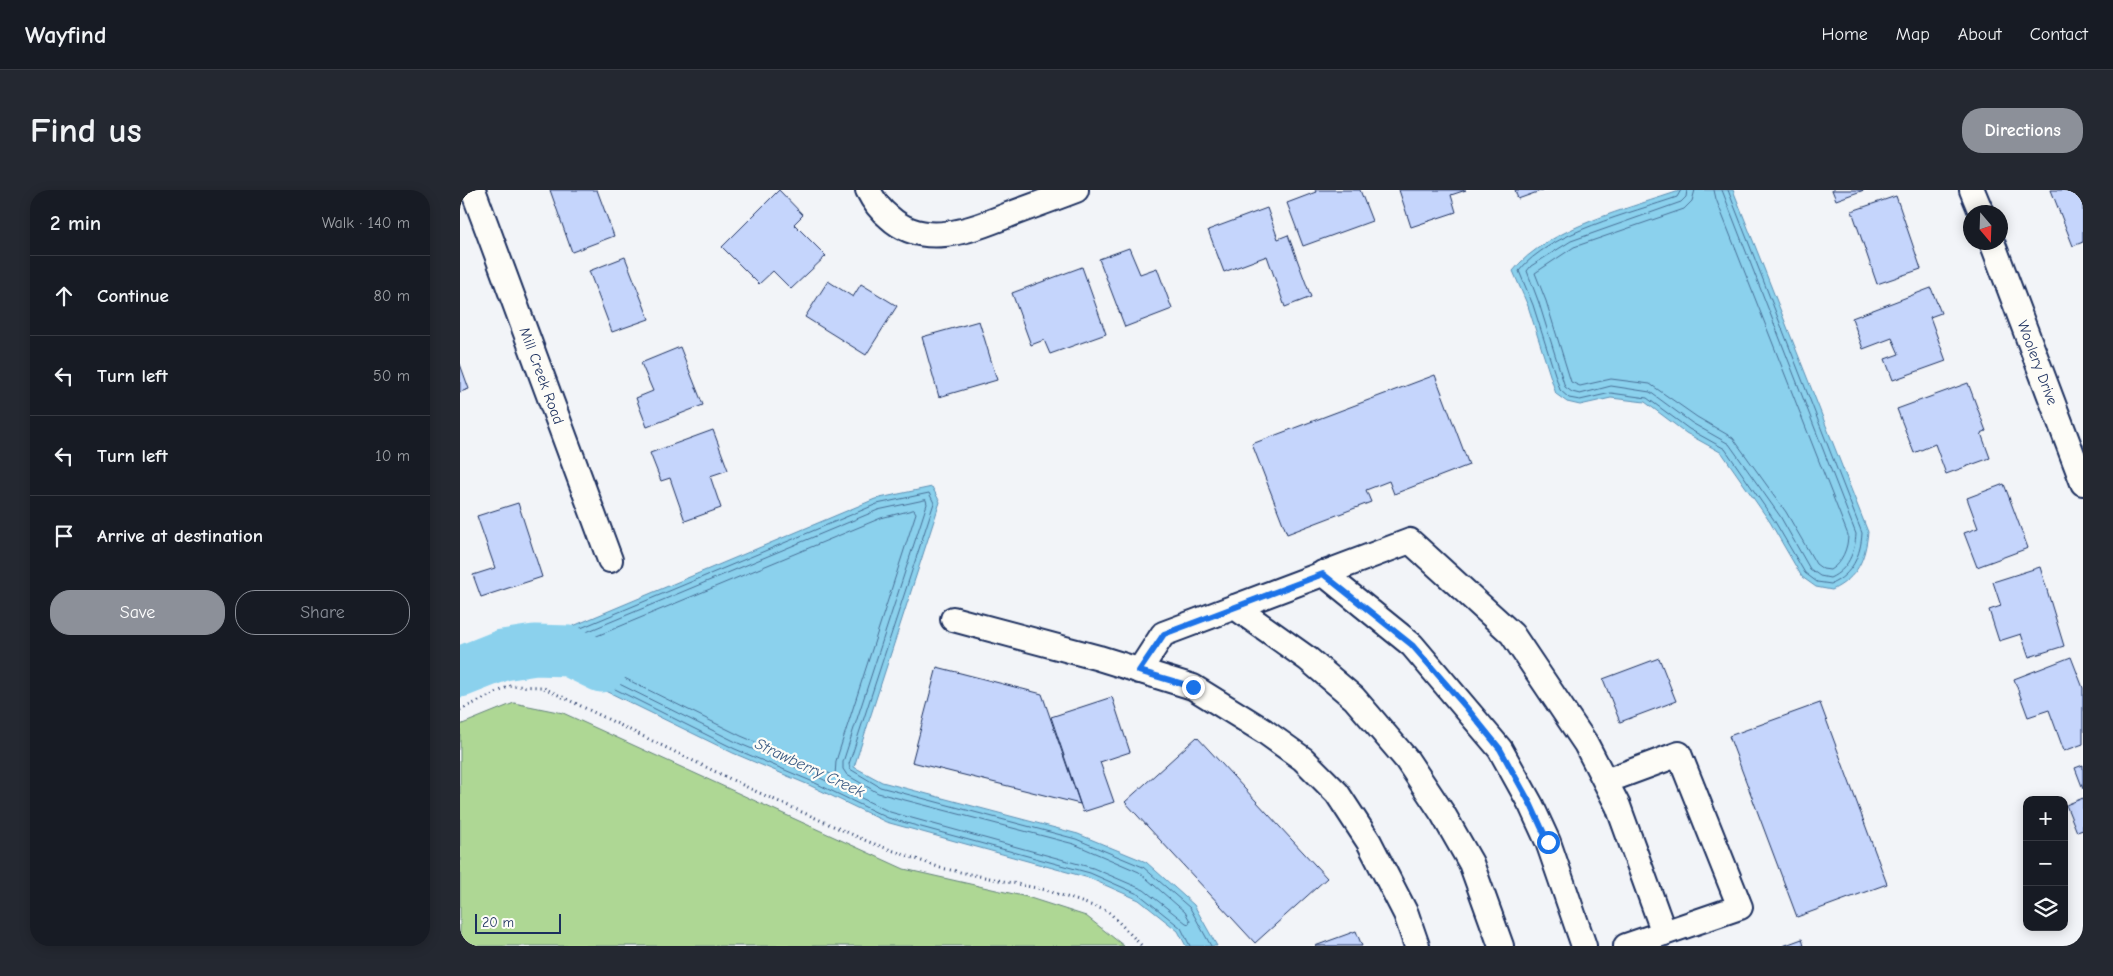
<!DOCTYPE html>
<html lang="en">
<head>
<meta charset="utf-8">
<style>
	body { margin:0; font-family:"Comic Neue",sans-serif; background:#242831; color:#f1f3f6 }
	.controls { position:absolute; right:15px; bottom:15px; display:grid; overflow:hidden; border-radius:10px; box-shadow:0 2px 12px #0003 }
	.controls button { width:45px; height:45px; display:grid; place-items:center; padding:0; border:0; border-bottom:1px solid #363941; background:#171b24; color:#f1f3f6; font:25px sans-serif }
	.compass { position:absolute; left:1503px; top:15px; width:45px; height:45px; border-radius:50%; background:#171b24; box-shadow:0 2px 12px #0003; rotate:161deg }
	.scale { position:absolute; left:15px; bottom:12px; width:86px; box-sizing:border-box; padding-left:5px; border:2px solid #1b2f5e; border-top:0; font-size:14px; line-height:18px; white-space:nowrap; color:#1b2f5e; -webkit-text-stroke:4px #fdfcf7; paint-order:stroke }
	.stop { position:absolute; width:15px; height:15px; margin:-11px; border:4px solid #1a73e8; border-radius:50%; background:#fff }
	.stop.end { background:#1a73e8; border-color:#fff; box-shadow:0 1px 5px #0008 }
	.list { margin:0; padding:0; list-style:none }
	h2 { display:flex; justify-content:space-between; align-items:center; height:65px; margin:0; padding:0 20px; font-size:21px }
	h2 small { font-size:16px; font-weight:400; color:#9ea1a6 }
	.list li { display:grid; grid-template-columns:32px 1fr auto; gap:15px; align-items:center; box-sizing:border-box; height:80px; padding:0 20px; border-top:1px solid #363941 }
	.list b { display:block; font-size:19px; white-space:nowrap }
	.list em { font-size:16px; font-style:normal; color:#9ea1a6 }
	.actions { display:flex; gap:10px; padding:15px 20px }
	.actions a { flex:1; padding:11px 0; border:1px solid #8c9099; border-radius:20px; text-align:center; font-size:18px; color:#8c9099 }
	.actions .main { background:#8c9099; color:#fff }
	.icon { flex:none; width:28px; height:28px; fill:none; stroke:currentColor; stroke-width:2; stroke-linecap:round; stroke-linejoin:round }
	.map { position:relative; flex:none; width:1623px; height:756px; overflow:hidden; border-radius:20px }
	header { display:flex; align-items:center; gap:30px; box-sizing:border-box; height:70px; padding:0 25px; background:#171b24; border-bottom:1px solid #363941 }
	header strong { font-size:24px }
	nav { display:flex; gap:28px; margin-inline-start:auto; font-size:18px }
	.intro { display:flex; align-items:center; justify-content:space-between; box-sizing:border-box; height:120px; padding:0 30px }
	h1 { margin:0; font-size:35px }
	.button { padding:12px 22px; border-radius:20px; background:#8c9099; color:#fff; font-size:18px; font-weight:700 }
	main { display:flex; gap:30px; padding:0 30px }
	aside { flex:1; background:#171b24; border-radius:20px; box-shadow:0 2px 12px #0003 }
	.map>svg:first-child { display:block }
	.green { fill:#aed794; stroke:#648379 }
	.water { fill:#8bd1ed; stroke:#5e90b4 }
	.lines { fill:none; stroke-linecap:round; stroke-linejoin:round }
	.shore { stroke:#487097; stroke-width:1 }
	.river { stroke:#8bd1ed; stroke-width:51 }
	.building { fill:#c5d5fc; stroke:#1b2f5e }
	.minor-casing { stroke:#1b2f5e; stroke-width:28 }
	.path { stroke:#1b2f5e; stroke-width:3; stroke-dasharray:1 4; stroke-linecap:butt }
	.minor { stroke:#fdfcf7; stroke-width:24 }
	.route { stroke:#1a73e8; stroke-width:6 }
	.labels { text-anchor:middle; stroke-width:4.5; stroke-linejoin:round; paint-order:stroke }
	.street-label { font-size:15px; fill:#1b2f5e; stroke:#fdfcf7 }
	.water-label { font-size:16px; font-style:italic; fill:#375882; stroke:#fdfcf7 }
</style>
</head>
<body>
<header>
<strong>Wayfind</strong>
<nav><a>Home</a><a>Map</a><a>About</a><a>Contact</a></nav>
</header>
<div class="intro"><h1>Find us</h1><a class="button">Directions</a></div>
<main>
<aside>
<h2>2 min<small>Walk · 140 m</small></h2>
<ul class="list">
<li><svg class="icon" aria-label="ahead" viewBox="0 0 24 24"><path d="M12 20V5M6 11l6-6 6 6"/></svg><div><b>Continue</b></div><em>80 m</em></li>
<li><svg class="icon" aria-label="left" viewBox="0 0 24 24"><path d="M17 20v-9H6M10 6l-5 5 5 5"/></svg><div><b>Turn left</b></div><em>50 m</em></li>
<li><svg class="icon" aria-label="left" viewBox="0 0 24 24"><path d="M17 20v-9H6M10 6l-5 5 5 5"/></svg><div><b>Turn left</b></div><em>10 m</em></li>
<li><svg class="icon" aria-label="arrive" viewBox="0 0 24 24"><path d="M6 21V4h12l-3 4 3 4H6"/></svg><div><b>Arrive at destination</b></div></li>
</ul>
<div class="actions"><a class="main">Save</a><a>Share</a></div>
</aside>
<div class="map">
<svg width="1623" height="756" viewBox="0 0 1623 756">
	<rect width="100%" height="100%" fill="#f2f4f8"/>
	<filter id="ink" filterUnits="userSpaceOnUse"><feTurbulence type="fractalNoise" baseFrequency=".02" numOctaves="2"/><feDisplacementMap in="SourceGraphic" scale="10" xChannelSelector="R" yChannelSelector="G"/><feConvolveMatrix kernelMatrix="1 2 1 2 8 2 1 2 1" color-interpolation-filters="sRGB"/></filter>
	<g filter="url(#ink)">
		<path class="green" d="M 54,513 L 103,523 L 444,679 L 567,707 L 626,726 L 664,756 L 0,756 L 0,535 Z"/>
		<path class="water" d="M 1222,0 L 1273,0 L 1408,342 C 1405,370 1398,387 1372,400 L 1356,397 L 1342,387 L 1310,332 L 1262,263 L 1226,243 L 1185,212 L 1151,208 L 1120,215 L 1107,212 L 1096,204 L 1068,116 L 1053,81 C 1086,38 1171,18 1222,0 Z
			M 472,297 L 480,312 L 394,577 L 422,592 L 618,644 L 686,672 L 734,715 L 757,756 L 726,756 L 718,741 L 679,710 L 629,688 L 426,632 L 349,595 L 273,563 L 89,473 L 75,460 L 106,439 L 415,309 Z"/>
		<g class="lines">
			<path class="shore" d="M 1221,0 L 1217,7 C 1172,23 1089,42 1059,81 L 1073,115 L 1100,200 L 1109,208 L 1120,210 L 1151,203 L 1187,208 L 1229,239 L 1265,259 L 1314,330 L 1345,383 L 1357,392 L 1371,394 C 1392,385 1401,365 1402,343 L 1268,0
				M 1227,0 L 1226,7 L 1221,12 L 1111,51 L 1071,76 L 1067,81 L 1079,113 L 1105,197 L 1112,202 L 1120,204 L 1151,196 L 1190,202 L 1232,233 L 1269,254 L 1320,326 L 1350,379 L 1360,386 L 1370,388 C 1388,380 1395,362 1396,344 L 1262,0
				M 1235,0 L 1232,11 L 1224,19 L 1114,57 L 1075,83 L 1086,111 L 1111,192 L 1120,196 L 1151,189 L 1190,194 L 1237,227 L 1273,248 L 1326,322 L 1356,374 L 1363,379 L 1370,380 C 1382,373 1388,358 1388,345 L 1256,9 L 1254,0
				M 466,310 L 467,314 L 383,572 L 383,579 L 387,585 L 418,603 L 614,654 L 679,682 L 725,722 L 730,731 L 729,734 L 726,733 L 684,700 L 633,678 L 430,622 L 354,585 L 278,553 L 95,462 L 96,459 L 112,448 L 418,320 Z
				M 454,320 L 456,323 L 376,571 L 375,586 L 281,546 L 110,461 L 115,455 L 421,328 Z
				M 730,756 L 721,738 L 680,705 L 630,683 L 428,628 L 351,591 L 275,559 L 93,468 L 85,462 L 85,460 L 109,443 L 417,314 L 469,303 L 474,313 L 389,574 L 390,579 L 420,597 L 616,649 L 683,677 L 730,718 L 751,756"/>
			<path class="river" d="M 0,482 L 43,465 L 75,460 L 109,461 L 142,477"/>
		</g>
		<path class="building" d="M 90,0 L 137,0 L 154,46 L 112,62 Z
			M 319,0 L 343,25 L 334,34 L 366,66 L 331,99 L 313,81 L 299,94 L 262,57 Z
			M 855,0 L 900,0 L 912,31 L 843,56 L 827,13 L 856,2 Z
			M 939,0 L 1006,0 L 991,5 L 996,22 L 951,37 Z
			M 1055,0 L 1083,0 L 1058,9 Z
			M 1372,0 L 1404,0 L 1376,10 Z
			M 1591,0 L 1623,0 L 1623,52 L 1613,56 Z
			M 1436,6 L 1461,79 L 1417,94 L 1392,21 Z
			M 807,18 L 818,49 L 828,45 L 851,107 L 825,117 L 807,66 L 764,82 L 748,40 Z
			M 669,58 L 680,84 L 697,78 L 712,119 L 665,137 L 639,69 Z
			M 165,67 L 189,129 L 152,142 L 129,81 Z
			M 622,77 L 646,144 L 590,164 L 584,150 L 571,155 L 552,103 Z
			M 368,91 L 393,107 L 401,94 L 437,116 L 406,165 L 345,127 Z
			M 1471,98 L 1481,123 L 1470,127 L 1486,171 L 1433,190 L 1425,169 L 1439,164 L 1432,148 L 1403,159 L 1392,128 Z
			M 519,131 L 537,190 L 479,207 L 462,147 Z
			M 220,157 L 243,215 L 187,237 L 176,208 L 193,201 L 181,173 Z
			M 0,174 L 9,199 L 0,202 Z
			M 975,185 L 1009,275 L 934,304 L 929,291 L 906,300 L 911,312 L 827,344 L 792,254 Z
			M 1508,193 L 1526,241 L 1521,243 L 1530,268 L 1486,284 L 1475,254 L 1454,263 L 1437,219 Z
			M 253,240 L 268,280 L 250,286 L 261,318 L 225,331 L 210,288 L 201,291 L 190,263 Z
			M 1544,294 L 1568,358 L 1517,377 L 1504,343 L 1518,338 L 1507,308 Z
			M 58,313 L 82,387 L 21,407 L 13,385 L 35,378 L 17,326 Z
			M 1580,377 L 1604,456 L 1569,467 L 1561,444 L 1539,451 L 1529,420 L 1541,416 L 1533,392 Z
			M 1611,467 L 1623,498 L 1623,554 L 1604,561 L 1589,520 L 1568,527 L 1554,489 Z
			M 1199,468 L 1216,511 L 1160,532 L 1143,489 Z
			M 477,477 L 582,504 L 620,614 L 452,572 Z
			M 652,507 L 670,562 L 640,572 L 654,612 L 623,622 L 591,527 Z
			M 1360,513 L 1427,694 L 1337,727 L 1269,546 Z
			M 737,547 L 867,688 L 795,753 L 665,612 Z
			M 1623,575 L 1623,599 L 1615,578 Z
			M 1623,608 L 1623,640 L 1617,642 L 1606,615 Z
			M 896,741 L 902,756 L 855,756 Z
			M 1342,749 L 1344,756 L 1323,756 Z"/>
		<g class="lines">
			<defs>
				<g id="minor">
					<path id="s1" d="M 13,0 L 150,370"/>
					<path d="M 408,0 C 413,10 420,20 429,27 C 464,60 513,39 551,24 C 573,16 595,8 616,0"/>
					<path d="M 1512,0 L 1521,22"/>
					<path id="s2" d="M 1532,52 L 1623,293"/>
					<path d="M 863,383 L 952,455 L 1040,559 L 1071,615 L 1088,652 L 1124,756"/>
					<path d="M 775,417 L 848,469 L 894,508 L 947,570 L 983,624 L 1011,673 L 1041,756"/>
					<path d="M 493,429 L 639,468 L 733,497 L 804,541 L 843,569 L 877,603 L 909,652 L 946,724 L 957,756"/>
					<path d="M 679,481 L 703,444 L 950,351 L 1052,444 L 1126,554 L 1158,616 L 1204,743"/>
					<path d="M 1146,591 L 1219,564 L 1280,717 L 1166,756"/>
				</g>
			</defs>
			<use href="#minor" class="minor-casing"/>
			<path class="path" d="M 0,520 L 50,496 L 82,497 L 295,601 L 409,652 L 481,678 L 586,700 L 648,721 L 682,756"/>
			<use href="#minor" class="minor"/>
		</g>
	</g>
	<g class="lines" filter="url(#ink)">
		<path class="route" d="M 733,497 L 679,481 L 704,444 L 863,384 L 952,455 L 1006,517 L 1040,559 L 1071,615 L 1088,652"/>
	</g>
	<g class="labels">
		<g class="street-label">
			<text dy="5" stroke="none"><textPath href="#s2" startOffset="129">Woolery Drive</textPath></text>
			<text dy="5" stroke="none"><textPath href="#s1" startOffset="198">Mill Creek Road</textPath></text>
		</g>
		<g class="water-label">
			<text transform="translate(350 577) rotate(25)" y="6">Strawberry Creek</text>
		</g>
	</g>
</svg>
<div class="controls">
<button>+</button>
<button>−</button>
<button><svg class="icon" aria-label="layers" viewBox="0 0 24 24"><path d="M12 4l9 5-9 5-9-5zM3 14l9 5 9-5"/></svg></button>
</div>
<svg class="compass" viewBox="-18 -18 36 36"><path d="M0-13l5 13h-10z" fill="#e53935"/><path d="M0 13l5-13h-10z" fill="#9ea1a6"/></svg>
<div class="scale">20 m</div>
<div class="stop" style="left:1088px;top:652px"></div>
<div class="stop end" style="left:733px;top:497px"></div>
</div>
</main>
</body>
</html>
